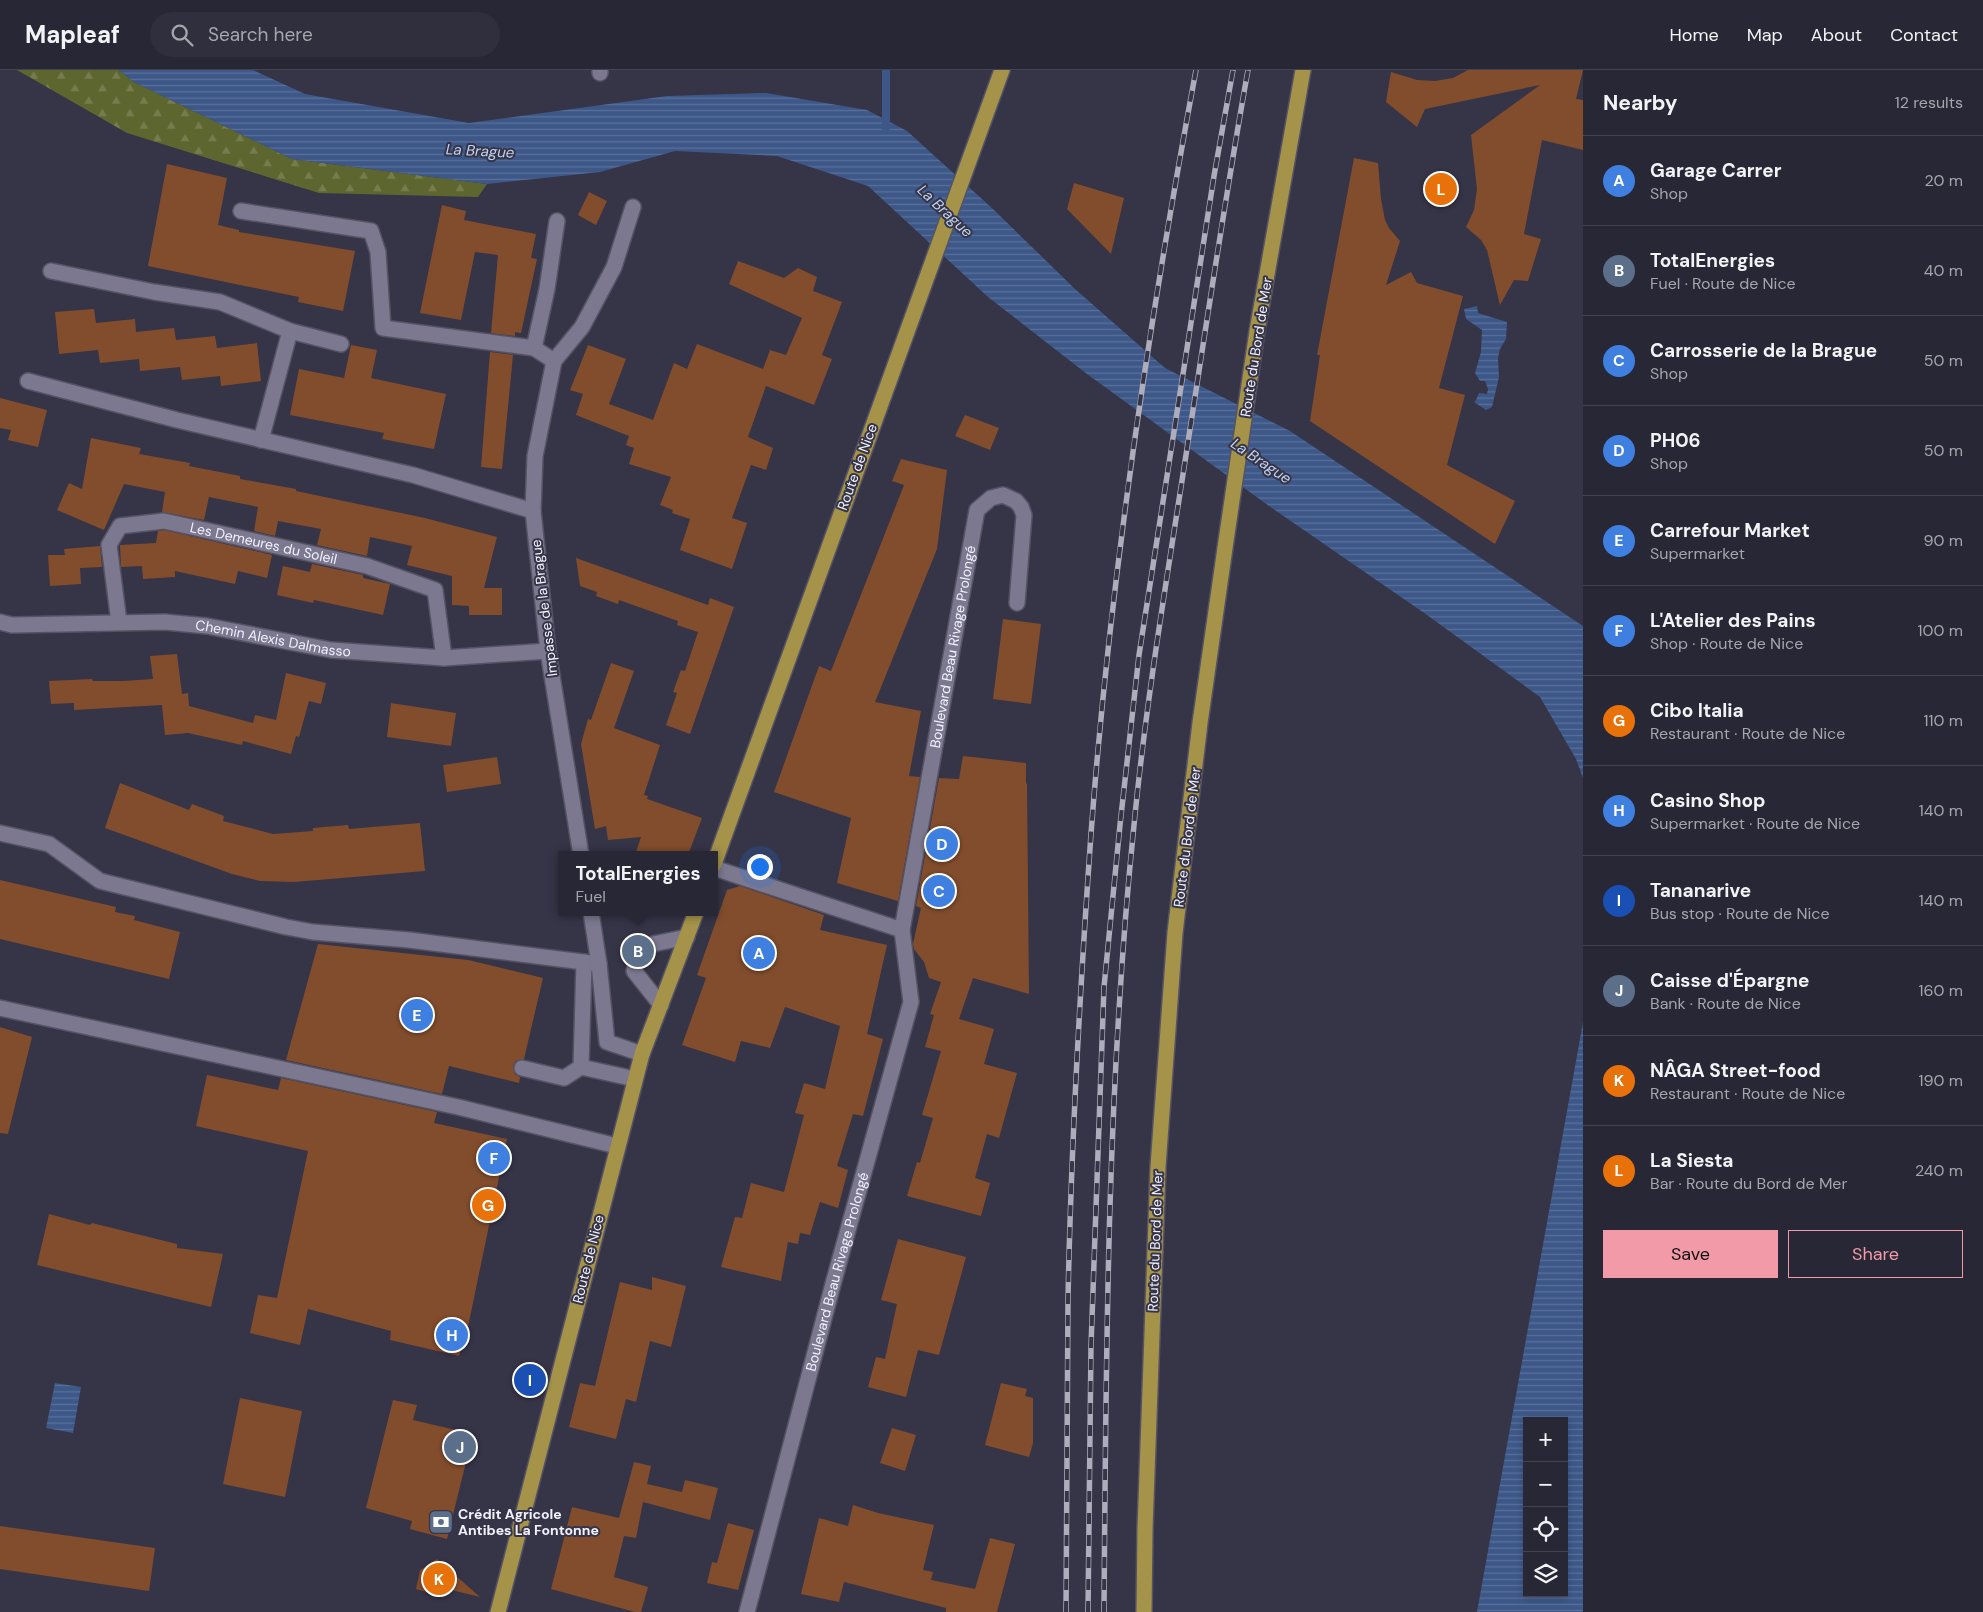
<!DOCTYPE html>
<html lang="en">
<head>
<meta charset="utf-8">
<style>
	body { margin:0; font-family:"DM Sans",sans-serif; background:#302f3d; color:#f1f3f6 }
	.controls { position:absolute; right:15px; bottom:15px; display:grid; overflow:hidden; border-radius:0px; box-shadow:0 2px 8px #0003 }
	.controls button { width:45px; height:45px; display:grid; place-items:center; padding:0; border:0; border-bottom:1px solid #444450; background:#282735; color:#f1f3f6; font:25px sans-serif }
	.you { position:absolute; left:759px; top:796px; width:18px; height:18px; margin:-12px; border:4px solid #fff; border-radius:50%; background:#1a73e8; box-shadow:0 0 0 8px #1a73e833 }
	.badge { display:grid; place-items:center; width:32px; height:32px; border-radius:50%; background:#f39aa8; color:#fff; font-size:16px; font-weight:700 }
	.pin { position:absolute; translate:-50% -50%; border:2px solid #fff; box-shadow:0 1px 5px #0006 }
	.popup { position:absolute; left:558px; top:781px; width:160px; height:65px; box-sizing:border-box; display:grid; place-content:center; border-radius:0px; background:#282735; filter:drop-shadow(0 1px 4px #0005); font-size:16px; white-space:nowrap; color:#a5a5ad }
	.popup b { font-size:19px; color:#f1f3f6 }
	.popup::after { content:''; position:absolute; left:50%; top:100%; margin-left:-10px; border:10px solid transparent; border-top-color:#282735 }
	.list { margin:0; padding:0; list-style:none }
	h2 { display:flex; justify-content:space-between; align-items:center; height:65px; margin:0; padding:0 20px; font-size:21px }
	h2 small { font-size:16px; font-weight:400; color:#a5a5ad }
	.list li { display:grid; grid-template-columns:32px 1fr auto; gap:15px; align-items:center; box-sizing:border-box; height:90px; padding:0 20px; border-top:1px solid #444450 }
	.list b { display:block; font-size:19px; white-space:nowrap }
	.list p { margin:0; font-size:16px; white-space:nowrap; color:#a5a5ad }
	.list em { font-size:16px; font-style:normal; color:#a5a5ad }
	.actions { display:flex; gap:10px; padding:15px 20px }
	.actions a { flex:1; padding:11px 0; border:1px solid #f39aa8; border-radius:0px; text-align:center; font-size:18px; color:#f39aa8 }
	.actions .main { background:#f39aa8; color:#111 }
	.icon { flex:none; width:28px; height:28px; fill:none; stroke:currentColor; stroke-width:2; stroke-linecap:round; stroke-linejoin:round }
	.map { position:relative; flex:none; width:1583px; height:1542px; overflow:hidden }
	header { display:flex; align-items:center; gap:30px; box-sizing:border-box; height:70px; padding:0 25px; background:#282735; border-bottom:1px solid #444450 }
	header strong { font-size:24px }
	nav { display:flex; gap:28px; margin-inline-start:auto; font-size:18px }
	.search { width:350px; height:45px; background:#302f3d; display:flex; align-items:center; gap:12px; box-sizing:border-box; padding:0 18px; border-radius:28px; color:#a5a5ad; font-size:19px }
	main { display:flex }
	aside { flex:1; background:#282735 }
	.map>svg:first-child { display:block }
	.forest { fill:url(#forest-firs) }
	.water { fill:url(#water-rules); fill-rule:evenodd }
	.lines { fill:none; stroke-linecap:round; stroke-linejoin:round }
	.stream { stroke:#3d5888; stroke-width:8 }
	.building { fill:#824d2d }
	.minor-casing { stroke:#555363; stroke-width:18 }
	.major-casing { stroke:#555363; stroke-width:18 }
	.minor { stroke:#7b788f; stroke-width:15 }
	.major { stroke:#a49349; stroke-width:15 }
	.rail-casing { stroke:#aeadbc; stroke-width:5.5 }
	.rail { stroke:#363447; stroke-width:4; stroke-dasharray:11; stroke-linecap:butt }
	.labels { text-anchor:middle; stroke-width:4; stroke-linejoin:round; paint-order:stroke }
	.street-label { font-size:14px; fill:#f2f1fe; stroke:#363447 }
	.poi-label { font-size:14px; font-weight:bold; fill:#f2f1fe; stroke:#363447; text-anchor:start }
	.water-label { font-size:15px; font-style:italic; fill:#c1d3f1; stroke:#363447 }
</style>
</head>
<body>
<header>
<strong>Mapleaf</strong>
<div class="search"><svg class="icon" aria-label="search" viewBox="0 0 24 24"><circle cx="10" cy="10" r="6"/><path d="M15 15l6 6"/></svg>Search here</div>
<nav><a>Home</a><a>Map</a><a>About</a><a>Contact</a></nav>
</header>
<main>
<div class="map">
<svg width="1583" height="1542" viewBox="0 0 1583 1542">
	<defs>
		<pattern id="forest-firs" width="22" height="20" patternUnits="userSpaceOnUse" patternTransform="scale(1.25)"><rect width="22" height="20" fill="#5e662f"/><path d="M5 1l3.5 6h-7zM16 11l3.5 6h-7z" fill="#767c4e"/></pattern>
		<pattern id="water-rules" width="6" height="5" patternUnits="userSpaceOnUse" patternTransform="scale(1.25)"><rect width="6" height="5" fill="#3d5888"/><path d="M0 2.5h6" fill="none" stroke="#5a709a"/></pattern>
	</defs>
	<rect width="100%" height="100%" fill="#363447"/>
	<path class="forest" d="M 17,0 L 119,0 L 134,12 L 292,89 L 487,114 L 478,127 L 319,123 L 127,63 Z"/>
	<path class="water" d="M 119,0 L 253,0 L 305,24 L 469,53 L 667,26 L 766,23 L 867,40 L 907,61 L 993,139 L 1075,219 L 1165,298 L 1290,361 L 1583,556 L 1583,708 L 1576,689 L 1540,627 L 1427,545 L 1269,436 L 1087,304 L 988,227 L 868,116 L 777,86 L 675,81 L 600,102 L 487,114 L 292,89 L 134,12 Z
		M 1477,236 L 1478,243 L 1507,252 L 1506,269 L 1500,279 L 1498,288 L 1499,307 L 1492,337 L 1486,340 L 1474,332 L 1476,330 L 1479,323 L 1487,324 L 1488,319 L 1485,311 L 1480,311 L 1475,303 L 1481,282 L 1482,260 L 1466,249 L 1464,239 Z
		M 1583,952 L 1583,1542 L 1477,1542 ZM 1527,1351 L 1564,1351 L 1564,1523 L 1527,1523 Z
		M 55,1313 L 81,1317 L 73,1363 L 46,1358 Z"/>
	<g class="lines">
		<path class="stream" d="M 886,0 L 886,58"/>
	</g>
	<path class="building" d="M 1468,0 L 1583,0 L 1576,29 L 1583,30 L 1583,80 L 1542,70 L 1524,164 L 1541,169 L 1528,211 L 1514,210 L 1500,235 L 1487,180 L 1481,170 L 1466,157 L 1474,140 L 1477,119 L 1471,65 L 1540,15 L 1425,39 L 1417,57 L 1386,32 L 1391,2 L 1417,10 L 1435,11 L 1453,8 Z
		M 1354,88 L 1378,93 L 1381,129 L 1385,150 L 1389,158 L 1400,171 L 1386,215 L 1411,202 L 1417,213 L 1463,226 L 1439,318 L 1465,325 L 1447,395 L 1515,431 L 1495,474 L 1310,351 L 1320,285 L 1317,285 Z
		M 167,94 L 227,108 L 218,155 L 239,160 L 239,162 L 355,181 L 343,241 L 298,232 L 299,227 L 148,196 Z
		M 1074,113 L 1124,128 L 1111,184 L 1067,139 Z
		M 589,122 L 607,131 L 596,155 L 578,145 Z
		M 442,135 L 466,141 L 464,150 L 536,164 L 531,188 L 537,189 L 521,263 L 515,262 L 515,266 L 491,263 L 498,185 L 475,182 L 461,250 L 420,243 Z
		M 738,191 L 784,208 L 798,198 L 817,207 L 813,221 L 842,232 L 822,285 L 832,289 L 814,335 L 766,316 L 748,367 L 773,378 L 766,400 L 751,395 L 732,448 L 747,453 L 732,499 L 680,480 L 690,449 L 672,443 L 673,440 L 660,435 L 671,407 L 629,394 L 634,378 L 626,375 L 629,366 L 576,345 L 583,324 L 570,320 L 588,275 L 626,289 L 609,334 L 653,350 L 674,293 L 687,299 L 697,274 L 763,299 L 770,280 L 786,285 L 802,248 L 729,214 Z
		M 94,239 L 96,253 L 135,249 L 136,262 L 174,258 L 176,270 L 215,266 L 217,278 L 257,273 L 261,311 L 221,316 L 220,306 L 182,310 L 180,297 L 140,301 L 139,289 L 100,293 L 98,280 L 59,284 L 55,242 Z
		M 351,275 L 377,280 L 371,308 L 446,324 L 434,379 L 382,369 L 384,363 L 290,345 L 299,299 L 344,308 Z
		M 490,282 L 513,285 L 502,399 L 481,397 Z
		M 0,328 L 47,340 L 38,377 L 8,370 L 11,360 L 0,358 Z
		M 965,345 L 999,358 L 990,380 L 955,366 Z
		M 91,368 L 141,378 L 139,384 L 190,393 L 189,396 L 240,406 L 240,409 L 274,415 L 274,417 L 274,415 L 296,419 L 296,421 L 425,448 L 497,467 L 484,518 L 502,518 L 502,545 L 469,545 L 469,536 L 452,535 L 452,506 L 407,495 L 412,476 L 370,467 L 367,486 L 317,475 L 321,459 L 278,451 L 275,466 L 254,461 L 258,437 L 209,427 L 204,450 L 162,442 L 165,422 L 124,414 L 104,460 L 57,440 L 69,413 L 82,419 Z
		M 901,389 L 947,400 L 937,479 L 875,632 L 921,641 L 909,706 L 920,707 L 898,831 L 837,813 L 851,748 L 774,722 L 819,596 L 831,601 L 904,415 L 892,411 Z
		M 164,460 L 272,485 L 267,508 L 238,501 L 235,514 L 175,501 L 175,507 L 143,509 L 142,496 L 121,497 L 120,475 L 156,473 L 158,461 Z
		M 100,476 L 102,497 L 80,498 L 81,514 L 50,516 L 48,485 L 65,485 L 64,479 Z
		M 576,488 L 708,535 L 710,528 L 734,537 L 690,664 L 666,655 L 677,623 L 673,622 L 681,600 L 685,601 L 698,562 L 677,555 L 678,551 L 619,530 L 618,534 L 596,526 L 597,522 L 580,516 Z
		M 312,494 L 363,505 L 363,508 L 390,514 L 383,545 L 314,530 L 313,533 L 277,525 L 283,496 L 310,502 Z
		M 1003,549 L 1041,554 L 1031,634 L 993,629 Z
		M 177,584 L 182,624 L 188,623 L 189,636 L 253,653 L 255,645 L 276,650 L 286,603 L 326,613 L 321,634 L 309,631 L 299,667 L 296,666 L 291,684 L 243,671 L 242,675 L 188,663 L 165,665 L 162,635 L 74,640 L 74,633 L 51,634 L 49,611 L 92,609 L 93,611 L 124,611 L 153,609 L 150,586 Z
		M 611,593 L 634,601 L 614,658 L 660,675 L 644,725 L 648,726 L 647,729 L 702,748 L 688,785 L 635,785 L 641,767 L 608,770 L 606,756 L 595,759 L 581,674 L 588,649 L 591,650 Z
		M 391,633 L 456,643 L 451,676 L 387,667 Z
		M 963,686 L 1026,693 L 1026,713 L 1027,714 L 1029,924 L 973,908 L 959,949 L 994,959 L 984,994 L 1017,1003 L 999,1068 L 987,1064 L 975,1108 L 990,1113 L 981,1146 L 907,1126 L 917,1092 L 920,1093 L 933,1048 L 922,1045 L 941,981 L 925,977 L 934,945 L 930,944 L 941,912 L 929,908 L 924,892 L 914,879 L 913,874 L 921,838 L 916,836 L 939,708 L 959,709 Z
		M 497,687 L 501,714 L 447,722 L 443,695 Z
		M 120,713 L 189,740 L 192,734 L 224,746 L 223,751 L 273,764 L 313,761 L 313,758 L 348,755 L 349,759 L 420,753 L 425,801 L 294,812 L 260,811 L 232,804 L 105,758 Z
		M 0,810 L 116,837 L 115,842 L 135,846 L 134,850 L 180,862 L 169,909 L 0,869 Z
		M 740,816 L 824,845 L 820,860 L 887,875 L 867,964 L 883,969 L 863,1046 L 853,1044 L 837,1096 L 848,1100 L 838,1138 L 820,1132 L 810,1165 L 800,1163 L 798,1174 L 788,1172 L 781,1211 L 721,1197 L 735,1147 L 742,1148 L 751,1113 L 784,1122 L 804,1045 L 795,1043 L 804,1013 L 825,1019 L 840,956 L 785,937 L 770,978 L 741,971 L 735,992 L 682,975 L 706,908 L 697,905 L 727,820 Z
		M 318,874 L 468,890 L 543,908 L 524,989 L 516,991 L 513,996 L 515,1004 L 520,1007 L 519,1013 L 449,996 L 442,1024 L 286,990 Z
		M 0,957 L 32,967 L 8,1064 L 0,1063 Z
		M 207,1005 L 278,1020 L 281,1008 L 437,1042 L 434,1053 L 507,1069 L 464,1276 L 462,1276 L 459,1286 L 390,1270 L 391,1261 L 308,1239 L 300,1275 L 250,1263 L 258,1225 L 277,1228 L 308,1081 L 196,1056 Z
		M 49,1144 L 90,1155 L 92,1153 L 177,1174 L 177,1178 L 223,1184 L 211,1237 L 37,1195 Z
		M 898,1169 L 966,1187 L 939,1285 L 918,1280 L 906,1327 L 868,1317 L 876,1287 L 885,1289 L 897,1234 L 881,1230 Z
		M 652,1207 L 686,1216 L 671,1277 L 650,1271 L 636,1332 L 626,1329 L 616,1369 L 569,1357 L 580,1313 L 595,1316 L 620,1212 L 652,1220 Z
		M 1001,1313 L 1027,1319 L 1025,1326 L 1033,1328 L 1033,1373 L 1029,1387 L 985,1375 Z
		M 240,1328 L 302,1341 L 285,1427 L 223,1414 Z
		M 393,1330 L 417,1335 L 413,1350 L 473,1364 L 447,1469 L 410,1459 L 412,1451 L 366,1438 Z
		M 892,1358 L 916,1365 L 905,1401 L 880,1393 Z
		M 634,1392 L 651,1396 L 647,1414 L 682,1422 L 685,1410 L 718,1418 L 710,1450 L 643,1432 L 636,1468 L 624,1466 L 614,1507 L 648,1517 L 641,1542 L 635,1542 L 551,1519 L 572,1437 L 619,1448 Z
		M 853,1435 L 878,1443 L 934,1455 L 923,1500 L 933,1502 L 931,1510 L 975,1519 L 990,1468 L 1015,1474 L 997,1542 L 946,1542 L 946,1538 L 844,1512 L 839,1532 L 801,1524 L 819,1448 L 848,1456 Z
		M 728,1453 L 754,1460 L 738,1520 L 707,1513 L 712,1492 L 717,1493 Z
		M 0,1456 L 155,1478 L 149,1521 L 0,1499 Z
		M 437,1489 L 480,1527 L 439,1517 L 437,1525 L 416,1519 L 420,1500 Z"/>
	<g class="lines">
		<defs>
			<g id="minor">
				<path d="M 600,0 L 600,3"/>
				<path d="M 241,141 L 371,161 L 378,182 L 383,258 L 534,278"/>
				<path d="M 51,201 L 154,222 L 220,232 L 290,261 L 341,274"/>
				<path d="M 554,291 L 534,278 L 547,219 L 557,151"/>
				<path d="M 28,311 L 177,350 L 413,405 L 533,441"/>
				<path d="M 261,370 L 290,261"/>
				<path id="s1" d="M 0,552 L 12,555 L 165,552 L 207,556 L 331,580 L 444,588 L 548,581"/>
				<path id="s2" d="M 119,552 L 109,475 L 120,456 L 164,451 L 367,496 L 435,520 L 444,588"/>
				<path d="M 0,763 L 49,774 L 100,811 L 286,857 L 313,862 L 409,870 L 599,894"/>
				<path d="M 581,785 L 548,581 L 533,441 L 535,386 L 554,291 L 582,257 L 614,197 L 633,137"/>
				<path d="M 714,798 L 902,860"/>
				<path d="M 591,842 L 599,894 L 607,972 L 642,984"/>
				<path d="M 584,892 L 581,997 L 635,1009"/>
				<path d="M 661,935 L 634,901 L 638,886 L 653,874 L 687,867"/>
				<path d="M 0,938 L 458,1037 L 617,1076"/>
				<path d="M 522,998 L 564,1008 L 581,997"/>
				<path id="s3" d="M 747,1542 L 833,1214 L 911,932 L 902,860 L 977,440 L 991,428 L 1003,425 L 1016,431 L 1021,437 L 1024,445 L 1017,533"/>
			</g>
			<path id="major" d="M 714,794 L 1002,0
				M 498,1542 L 642,984 L 696,842
				M 1144,1542 L 1145,1459 L 1158,1097 L 1175,863 L 1200,653 L 1226,471 L 1257,261 L 1303,0"/>
		</defs>
		<use href="#minor" class="minor-casing"/>
		<use href="#major" class="major-casing"/>
		<use href="#minor" class="minor"/>
		<use href="#major" class="major"/>
		<defs>
			<path id="rail" d="M 1066,1542 C 1067,1438 1067,1334 1068,1230 C 1071,1075 1080,919 1091,764 C 1110,508 1149,252 1196,0
				M 1088,1542 L 1091,1276 L 1104,917 L 1120,755 L 1139,585 L 1214,106 L 1233,0
				M 1104,1542 C 1106,1280 1107,1017 1134,755 C 1146,631 1167,508 1186,385 C 1206,257 1225,128 1248,0"/>
		</defs>
		<use href="#rail" class="rail-casing"/>
		<use href="#rail" class="rail"/>
	</g>
	<defs>
		<symbol id="bank-square" viewBox="-11 -11 22 22"><rect x="-9" y="-9" width="18" height="18" rx="4" fill="#5c6f8a" stroke="#363447"/><path d="M-6-4H6V4H-6ZM0-2.3a2.3 2.3 0 1 0 0 4.6a2.3 2.3 0 1 0 0-4.6Z" fill="#fff"/></symbol>
	</defs>
	<g fill-rule="evenodd">
		<use href="#bank-square" x="427" y="1438" width="28" height="28"/>
	</g>
	<g class="labels">
		<g class="street-label">
			<text transform="translate(1256 277) rotate(-81)" y="5">Route du Bord de Mer</text>
			<text transform="translate(857 397) rotate(-70)" y="5">Route de Nice</text>
			<text dy="5" stroke="none"><textPath href="#s2" startOffset="246">Les Demeures du Soleil</textPath></text>
			<text transform="translate(544 538) rotate(-97)" y="5">Impasse de la Brague</text>
			<text dy="5" stroke="none"><textPath href="#s1" startOffset="275">Chemin Alexis Dalmasso</textPath></text>
			<text dy="5" stroke="none"><textPath href="#s3" startOffset="992">Boulevard Beau Rivage Prolongé</textPath></text>
			<text transform="translate(1187 767) rotate(-83)" y="5">Route du Bord de Mer</text>
			<text transform="translate(1155 1171) rotate(-88)" y="5">Route du Bord de Mer</text>
			<text transform="translate(588 1189) rotate(-76)" y="5">Route de Nice</text>
			<text dy="5" stroke="none"><textPath href="#s3" startOffset="352">Boulevard Beau Rivage Prolongé</textPath></text>
		</g>
		<g class="poi-label">
			<text x="458" y="1449">Crédit Agricole<tspan x="458" dy="16">Antibes La Fontonne</tspan></text>
		</g>
		<g class="water-label">
			<text transform="translate(480 81) rotate(3)" y="5">La Brague</text>
			<text transform="translate(945 141) rotate(43)" y="5">La Brague</text>
			<text transform="translate(1261 391) rotate(34)" y="5">La Brague</text>
		</g>
	</g>
</svg>
<div class="controls">
<button>+</button>
<button>−</button>
<button><svg class="icon" aria-label="locate" viewBox="0 0 24 24"><circle cx="12" cy="12" r="6"/><path d="M12 2v4M12 18v4M2 12h4M18 12h4"/></svg></button>
<button><svg class="icon" aria-label="layers" viewBox="0 0 24 24"><path d="M12 4l9 5-9 5-9-5zM3 14l9 5 9-5"/></svg></button>
</div>
<div class="you"></div>
<div class="pin badge" style="left:759px;top:883px;background:#3f7fe0">A</div>
<div class="pin badge" style="left:638px;top:881px;background:#5c6f8a">B</div>
<div class="popup"><b>TotalEnergies</b>Fuel</div>
<div class="pin badge" style="left:939px;top:821px;background:#3f7fe0">C</div>
<div class="pin badge" style="left:942px;top:774px;background:#3f7fe0">D</div>
<div class="pin badge" style="left:417px;top:945px;background:#3f7fe0">E</div>
<div class="pin badge" style="left:494px;top:1088px;background:#3f7fe0">F</div>
<div class="pin badge" style="left:488px;top:1135px;background:#e8710a">G</div>
<div class="pin badge" style="left:452px;top:1265px;background:#3f7fe0">H</div>
<div class="pin badge" style="left:530px;top:1310px;background:#1a4fb4">I</div>
<div class="pin badge" style="left:460px;top:1377px;background:#5c6f8a">J</div>
<div class="pin badge" style="left:439px;top:1509px;background:#e8710a">K</div>
<div class="pin badge" style="left:1441px;top:119px;background:#e8710a">L</div>
</div>
<aside>
<h2>Nearby<small>12 results</small></h2>
<ul class="list">
<li><span class="badge" style="background:#3f7fe0">A</span><div><b>Garage Carrer</b><p>Shop</p></div><em>20 m</em></li>
<li><span class="badge" style="background:#5c6f8a">B</span><div><b>TotalEnergies</b><p>Fuel · Route de Nice</p></div><em>40 m</em></li>
<li><span class="badge" style="background:#3f7fe0">C</span><div><b>Carrosserie de la Brague</b><p>Shop</p></div><em>50 m</em></li>
<li><span class="badge" style="background:#3f7fe0">D</span><div><b>PH06</b><p>Shop</p></div><em>50 m</em></li>
<li><span class="badge" style="background:#3f7fe0">E</span><div><b>Carrefour Market</b><p>Supermarket</p></div><em>90 m</em></li>
<li><span class="badge" style="background:#3f7fe0">F</span><div><b>L'Atelier des Pains</b><p>Shop · Route de Nice</p></div><em>100 m</em></li>
<li><span class="badge" style="background:#e8710a">G</span><div><b>Cibo Italia</b><p>Restaurant · Route de Nice</p></div><em>110 m</em></li>
<li><span class="badge" style="background:#3f7fe0">H</span><div><b>Casino Shop</b><p>Supermarket · Route de Nice</p></div><em>140 m</em></li>
<li><span class="badge" style="background:#1a4fb4">I</span><div><b>Tananarive</b><p>Bus stop · Route de Nice</p></div><em>140 m</em></li>
<li><span class="badge" style="background:#5c6f8a">J</span><div><b>Caisse d'Épargne</b><p>Bank · Route de Nice</p></div><em>160 m</em></li>
<li><span class="badge" style="background:#e8710a">K</span><div><b>NÂGA Street-food</b><p>Restaurant · Route de Nice</p></div><em>190 m</em></li>
<li><span class="badge" style="background:#e8710a">L</span><div><b>La Siesta</b><p>Bar · Route du Bord de Mer</p></div><em>240 m</em></li>
</ul>
<div class="actions"><a class="main">Save</a><a>Share</a></div>
</aside>
</main>
</body>
</html>
